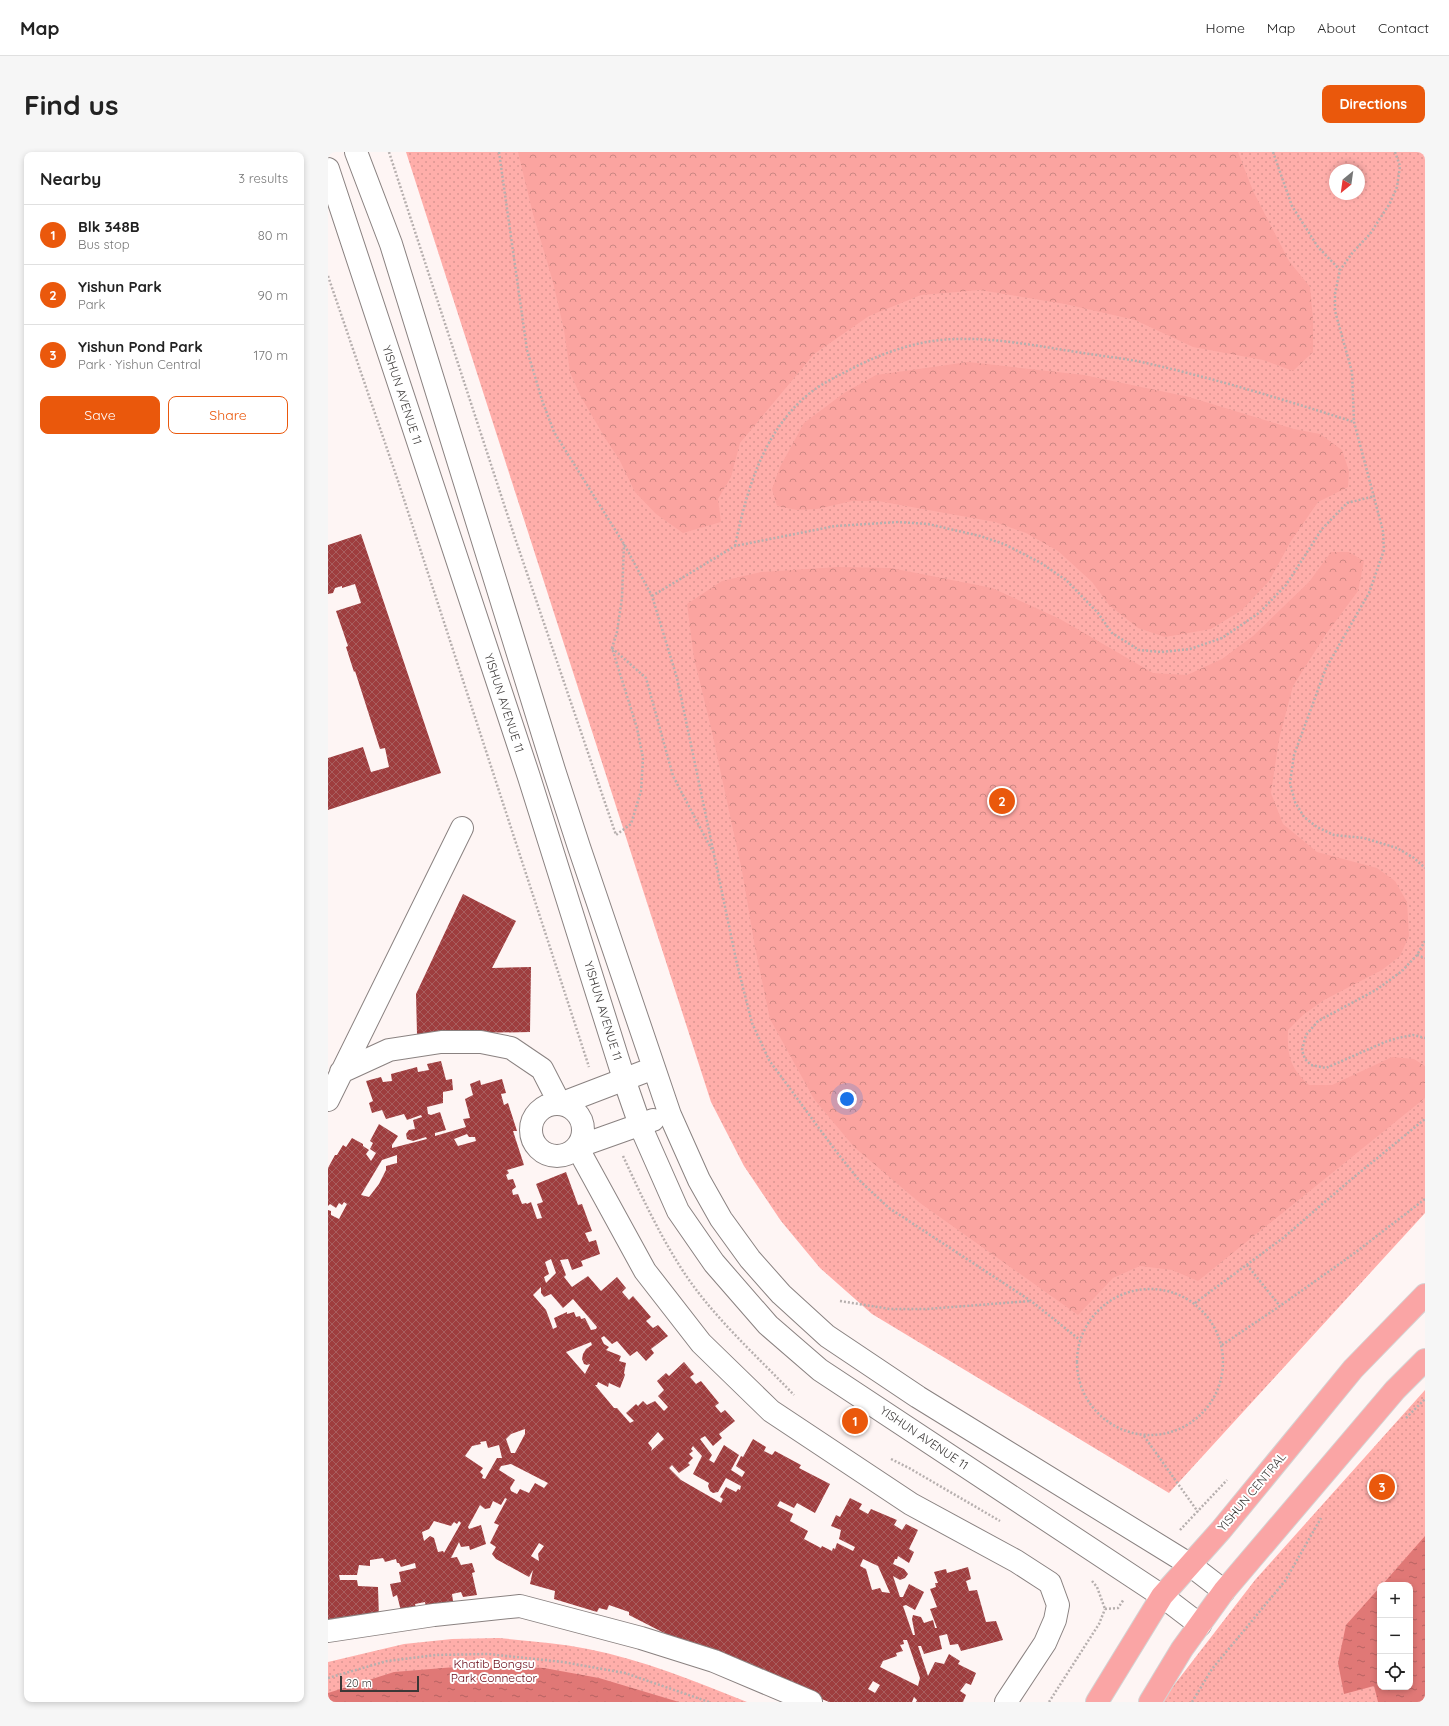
<!DOCTYPE html>
<html lang="en">
<head>
<meta charset="utf-8">
<style>
	body { margin:0; font-family:Quicksand,sans-serif; background:#f6f6f6; color:#222 }
	.controls { position:absolute; right:12px; bottom:12px; display:grid; overflow:hidden; border-radius:8px; box-shadow:0 2px 6px #0003 }
	.controls button { width:36px; height:36px; display:grid; place-items:center; padding:0; border:0; border-bottom:1px solid #e0e0e0; background:#fff; color:#222; font:20px sans-serif }
	.compass { position:absolute; left:1001px; top:12px; width:36px; height:36px; border-radius:50%; background:#fff; box-shadow:0 2px 6px #0003; rotate:209deg }
	.scale { position:absolute; left:12px; bottom:10px; width:79px; box-sizing:border-box; padding-left:4px; border:2px solid #3b3837; border-top:0; font-size:11px; line-height:14px; white-space:nowrap; color:#3b3837; -webkit-text-stroke:3px #fff; paint-order:stroke }
	.you { position:absolute; left:519px; top:947px; width:14px; height:14px; margin:-10px; border:3px solid #fff; border-radius:50%; background:#1a73e8; box-shadow:0 0 0 6px #1a73e833 }
	.badge { display:grid; place-items:center; width:26px; height:26px; border-radius:50%; background:#ea580c; color:#fff; font-size:13px; font-weight:700 }
	.pin { position:absolute; translate:-50% -50%; border:2px solid #fff; box-shadow:0 1px 4px #0006 }
	.list { margin:0; padding:0; list-style:none }
	h2 { display:flex; justify-content:space-between; align-items:center; height:52px; margin:0; padding:0 16px; font-size:17px }
	h2 small { font-size:13px; font-weight:400; color:#767676 }
	.list li { display:grid; grid-template-columns:26px 1fr auto; gap:12px; align-items:center; box-sizing:border-box; height:60px; padding:0 16px; border-top:1px solid #e0e0e0 }
	.list b { display:block; font-size:15px; white-space:nowrap }
	.list p { margin:0; font-size:13px; white-space:nowrap; color:#767676 }
	.list em { font-size:13px; font-style:normal; color:#767676 }
	.actions { display:flex; gap:8px; padding:12px 16px }
	.actions a { flex:1; padding:9px 0; border:1px solid #ea580c; border-radius:8px; text-align:center; font-size:14px; color:#ea580c }
	.actions .main { background:#ea580c; color:#fff }
	.icon { flex:none; width:22px; height:22px; fill:none; stroke:currentColor; stroke-width:2; stroke-linecap:round; stroke-linejoin:round }
	.map { position:relative; flex:none; width:1097px; height:1550px; overflow:hidden; border-radius:8px }
	header { display:flex; align-items:center; gap:24px; box-sizing:border-box; height:56px; padding:0 20px; background:#fff; border-bottom:1px solid #e0e0e0 }
	header strong { font-size:19px }
	nav { display:flex; gap:22px; margin-inline-start:auto; font-size:14px }
	.intro { display:flex; align-items:center; justify-content:space-between; box-sizing:border-box; height:96px; padding:0 24px }
	h1 { margin:0; font-size:28px }
	.button { padding:10px 18px; border-radius:8px; background:#ea580c; color:#fff; font-size:14px; font-weight:700 }
	main { display:flex; gap:24px; padding:0 24px }
	aside { flex:1; background:#fff; border-radius:8px; box-shadow:0 2px 6px #0003 }
	.map>svg:first-child { display:block }
	.green { fill:url(#green-dots); fill-rule:evenodd }
	.forest { fill:url(#forest-crowns) }
	.water { fill:url(#water-ripples) }
	.building { fill:url(#building-cross-hatch); fill-rule:evenodd }
	.lines { fill:none; stroke-linecap:round; stroke-linejoin:round }
	.minor-casing { stroke:#8a8281; stroke-width:24 }
	.major-casing { stroke:#d4d3d3; stroke-width:24 }
	.path { stroke:#b6afae; stroke-width:2.5; stroke-dasharray:2 2; stroke-linecap:butt }
	.minor { stroke:#fff; stroke-width:22 }
	.major { stroke:#faa5a5; stroke-width:22 }
	.labels { text-anchor:middle; stroke-width:4; stroke-linejoin:round; paint-order:stroke }
	.street-label { font-size:12px; fill:#3b3837; stroke:#fff }
	.park-label { font-size:12px; fill:#680614; stroke:#fff }
</style>
</head>
<body>
<header>
<strong>Map</strong>
<nav><a>Home</a><a>Map</a><a>About</a><a>Contact</a></nav>
</header>
<div class="intro"><h1>Find us</h1><a class="button">Directions</a></div>
<main>
<aside>
<h2>Nearby<small>3 results</small></h2>
<ul class="list">
<li><span class="badge">1</span><div><b>Blk 348B</b><p>Bus stop</p></div><em>80 m</em></li>
<li><span class="badge">2</span><div><b>Yishun Park</b><p>Park</p></div><em>90 m</em></li>
<li><span class="badge">3</span><div><b>Yishun Pond Park</b><p>Park · Yishun Central</p></div><em>170 m</em></li>
</ul>
<div class="actions"><a class="main">Save</a><a>Share</a></div>
</aside>
<div class="map">
<svg width="1097" height="1550" viewBox="0 0 1097 1550">
	<defs>
		<pattern id="green-dots" width="8" height="8" patternUnits="userSpaceOnUse"><rect width="8" height="8" fill="#ffaeaa"/><path d="M2 2h.1M6 6h.1" fill="none" stroke="#db9693" stroke-width="1.8" stroke-linecap="round"/></pattern>
		<pattern id="forest-crowns" width="20" height="18" patternUnits="userSpaceOnUse"><rect width="20" height="18" fill="#fba4a0"/><path d="M2 6a3 3 0 1 1 6 0M12 15a3 3 0 1 1 6 0" fill="none" stroke="#cc8783"/></pattern>
		<pattern id="water-ripples" width="26" height="14" patternUnits="userSpaceOnUse"><rect width="26" height="14" fill="#e07876"/><path d="M2 4q2-2 4 0t4 0M15 11q2-2 4 0t4 0" fill="none" stroke="#b76362"/></pattern>
		<pattern id="building-cross-hatch" width="8" height="8" patternUnits="userSpaceOnUse"><rect width="8" height="8" fill="#9e3d3e"/><path d="M0 0l8 8M0 8l8-8" fill="none" stroke="#a85e5f"/></pattern>
	</defs>
	<rect width="100%" height="100%" fill="#fef5f4"/>
	<path class="green" d="M 78,0 L 1097,0 L 1097,1061 L 841,1341 L 544,1162 L 492,1116 L 453,1069 L 416,1014 L 383,950 ZM 1007,18 L 1031,18 L 1031,42 L 1007,42 Z
		M 1097,1238 L 1097,1550 L 833,1550 L 927,1428 ZM 1052,1433 L 1082,1433 L 1082,1535 L 1052,1535 Z
		M 171,1486 C 201,1489 231,1491 260,1497 C 315,1508 367,1529 419,1550 L 0,1550 L 0,1510 L 76,1492 L 124,1487 Z"/>
	<path class="forest" d="M 190,0 L 910,0 L 925,39 L 961,109 L 982,135 L 985,167 L 985,200 L 965,219 L 935,208 L 865,195 L 807,168 L 737,152 L 652,138 L 593,143 L 541,164 L 486,202 L 412,291 L 403,325 L 390,347 L 393,370 L 355,381 L 328,362 L 307,340 L 291,307 L 277,286 L 252,243 L 242,220 L 236,178 L 225,130 L 205,62 Z
		M 640,210 L 756,223 L 861,245 L 966,277 L 992,282 L 1014,298 L 1021,319 L 1020,335 L 990,350 L 963,389 L 941,429 L 914,458 L 883,477 L 837,485 L 810,476 L 781,453 L 764,430 L 730,399 L 698,381 L 667,370 L 550,349 L 524,349 L 489,357 L 469,358 L 449,354 L 444,337 L 452,315 L 476,271 L 516,241 L 548,223 Z
		M 1003,400 L 1021,400 L 1036,409 L 1030,439 L 996,485 L 965,534 L 951,587 L 943,641 L 955,672 L 989,700 L 1049,716 L 1067,729 L 1079,750 L 1081,784 L 1072,804 L 1054,818 L 996,848 L 975,863 L 960,878 C 959,903 962,916 981,933 L 1004,933 L 1064,905 L 1086,907 L 1097,914 L 1097,946 L 870,1129 L 844,1118 L 812,1114 L 785,1126 L 750,1163 L 592,1051 L 526,995 L 486,947 L 442,867 L 427,795 L 414,719 L 384,580 L 366,506 L 359,452 L 394,429 L 433,420 L 510,415 L 563,416 L 664,436 L 732,467 L 825,521 L 859,523 L 894,507 L 925,484 L 981,430 Z"/>
	<path class="water" d="M 1097,1384 L 1097,1550 L 1050,1550 L 1046,1534 L 1016,1542 L 1010,1511 L 1018,1473 L 1052,1435 L 1052,1535 L 1082,1535 L 1082,1433 L 1054,1433 Z
		M 152,1513 L 216,1516 L 271,1526 L 351,1550 L 0,1550 L 0,1541 L 66,1520 Z"/>
	<path class="building" d="M 33,382 L 113,621 L 0,658 L 0,606 L 35,595 L 43,620 L 61,615 L 57,596 L 52,597 L 27,519 L 26,520 L 18,495 L 20,494 L 8,459 L 33,451 L 27,432 L 14,436 L 14,434 L 7,436 L 5,441 L 0,442 L 0,393 Z
		M 135,742 L 188,769 L 164,816 L 203,815 L 202,880 L 89,882 L 88,842 Z
		M 113,909 L 118,928 L 124,927 L 125,938 L 115,940 L 115,951 L 99,955 L 100,962 L 103,963 L 112,960 L 118,978 L 107,981 L 107,984 L 138,975 L 135,967 L 142,966 L 137,947 L 145,943 L 142,932 L 152,928 L 153,933 L 174,927 L 178,941 L 173,942 L 176,953 L 180,951 L 189,979 L 185,979 L 196,1013 L 179,1018 L 181,1021 L 178,1023 L 180,1028 L 185,1027 L 188,1035 L 184,1038 L 185,1043 L 190,1042 L 194,1052 L 198,1051 L 199,1052 L 203,1050 L 209,1067 L 214,1066 L 209,1052 L 215,1050 L 208,1032 L 238,1020 L 250,1053 L 254,1052 L 264,1079 L 257,1081 L 261,1090 L 268,1088 L 272,1102 L 253,1109 L 255,1114 L 244,1118 L 240,1107 L 232,1108 L 238,1123 L 236,1125 L 244,1135 L 260,1124 L 273,1139 L 289,1125 L 298,1136 L 294,1140 L 301,1148 L 305,1144 L 323,1165 L 318,1169 L 325,1176 L 330,1173 L 340,1184 L 323,1197 L 326,1201 L 318,1209 L 309,1199 L 302,1204 L 289,1189 L 284,1192 L 276,1184 L 273,1186 L 276,1192 L 281,1195 L 278,1198 L 293,1204 L 291,1209 L 298,1211 L 296,1221 L 297,1223 L 292,1236 L 281,1231 L 280,1235 L 270,1230 L 269,1233 L 267,1233 L 286,1256 L 289,1256 L 302,1271 L 306,1269 L 298,1261 L 308,1252 L 310,1254 L 315,1249 L 319,1253 L 327,1249 L 336,1259 L 340,1255 L 330,1244 L 336,1238 L 329,1229 L 338,1221 L 341,1224 L 356,1210 L 366,1222 L 362,1225 L 368,1232 L 373,1229 L 391,1251 L 387,1254 L 393,1261 L 397,1258 L 407,1269 L 391,1282 L 394,1286 L 385,1294 L 377,1284 L 372,1287 L 384,1303 L 381,1308 L 386,1311 L 396,1293 L 411,1303 L 403,1318 L 414,1325 L 417,1320 L 408,1314 L 413,1304 L 415,1305 L 425,1287 L 438,1295 L 436,1299 L 444,1303 L 447,1299 L 473,1313 L 471,1316 L 502,1332 L 487,1361 L 469,1351 L 466,1356 L 452,1349 L 449,1354 L 465,1362 L 462,1369 L 480,1379 L 476,1387 L 493,1396 L 494,1394 L 504,1399 L 505,1396 L 507,1397 L 509,1391 L 525,1399 L 527,1395 L 511,1387 L 513,1378 L 503,1374 L 508,1363 L 512,1365 L 522,1346 L 534,1352 L 531,1357 L 540,1362 L 543,1357 L 569,1368 L 566,1373 L 574,1378 L 578,1372 L 590,1378 L 581,1397 L 586,1400 L 581,1411 L 570,1404 L 569,1407 L 567,1407 L 565,1412 L 576,1417 L 580,1422 L 577,1426 L 572,1428 L 565,1424 L 572,1445 L 575,1445 L 581,1432 L 596,1440 L 587,1458 L 578,1453 L 575,1454 L 585,1483 L 587,1483 L 584,1467 L 585,1463 L 593,1465 L 596,1471 L 605,1468 L 607,1476 L 609,1476 L 602,1457 L 609,1455 L 602,1437 L 608,1435 L 607,1431 L 610,1431 L 606,1420 L 618,1417 L 619,1421 L 640,1415 L 643,1427 L 638,1429 L 641,1439 L 649,1438 L 658,1470 L 668,1469 L 675,1488 L 633,1499 L 630,1492 L 622,1493 L 619,1482 L 611,1484 L 614,1497 L 596,1502 L 593,1494 L 590,1494 L 600,1524 L 607,1510 L 616,1512 L 621,1502 L 632,1509 L 630,1512 L 648,1521 L 643,1533 L 638,1531 L 632,1539 L 638,1543 L 635,1550 L 588,1550 L 589,1548 L 586,1545 L 584,1550 L 501,1550 L 340,1483 L 301,1463 L 301,1460 L 281,1453 L 279,1458 L 271,1456 L 269,1460 L 226,1447 L 227,1439 L 202,1432 L 205,1418 L 201,1425 L 168,1407 L 164,1402 L 168,1395 L 162,1391 L 171,1373 L 166,1371 L 179,1347 L 177,1346 L 173,1353 L 165,1349 L 162,1356 L 157,1357 L 152,1353 L 140,1375 L 141,1377 L 153,1373 L 158,1392 L 142,1398 L 141,1394 L 133,1395 L 131,1390 L 123,1406 L 129,1405 L 133,1413 L 144,1411 L 147,1420 L 144,1421 L 149,1443 L 135,1445 L 133,1440 L 124,1442 L 125,1449 L 98,1455 L 97,1450 L 87,1452 L 89,1459 L 74,1463 L 69,1443 L 65,1445 L 62,1432 L 73,1430 L 71,1420 L 88,1416 L 87,1411 L 73,1415 L 71,1411 L 69,1411 L 68,1407 L 57,1410 L 55,1406 L 42,1408 L 42,1414 L 31,1413 L 29,1423 L 11,1423 L 12,1428 L 29,1428 L 30,1434 L 50,1435 L 51,1466 L 0,1470 L 0,1058 L 3,1059 L 3,1063 L 11,1067 L 19,1052 L 16,1050 L 14,1053 L 11,1051 L 8,1056 L 2,1052 L 0,1054 L 0,1016 L 7,1003 L 9,1003 L 15,993 L 18,995 L 24,986 L 35,992 L 35,994 L 41,998 L 38,1002 L 43,1009 L 48,1001 L 42,997 L 45,991 L 42,989 L 51,972 L 70,984 L 64,993 L 64,996 L 99,987 L 98,985 L 85,989 L 79,987 L 78,982 L 81,978 L 87,977 L 85,968 L 94,965 L 93,963 L 79,968 L 76,962 L 58,967 L 54,958 L 44,961 L 41,951 L 45,949 L 38,929 L 53,925 L 55,930 L 64,929 L 63,922 L 89,915 L 90,920 L 101,918 L 99,912 ZM 139,982 L 141,985 L 147,985 L 148,989 L 130,994 L 126,987 ZM 69,1003 L 69,1011 L 58,1014 L 58,1018 L 51,1032 L 41,1045 L 33,1043 L 54,1008 ZM 223,1107 L 228,1121 L 218,1131 L 216,1125 L 221,1122 L 217,1110 ZM 213,1135 L 213,1141 L 216,1145 L 223,1142 L 235,1156 L 245,1147 L 269,1175 L 268,1177 L 263,1178 L 257,1166 L 253,1167 L 252,1164 L 248,1165 L 246,1160 L 239,1162 L 239,1160 L 226,1166 L 229,1175 L 225,1177 L 218,1158 L 205,1143 ZM 263,1190 L 264,1193 L 258,1197 L 255,1202 L 254,1207 L 256,1212 L 259,1213 L 262,1212 L 257,1222 L 238,1200 ZM 197,1277 L 197,1282 L 187,1301 L 183,1301 L 178,1287 L 183,1282 ZM 330,1280 L 336,1287 L 323,1299 L 324,1296 L 320,1291 ZM 158,1289 L 160,1296 L 171,1293 L 174,1306 L 169,1306 L 157,1327 L 154,1326 L 155,1323 L 152,1320 L 155,1316 L 137,1304 L 144,1294 L 153,1292 L 152,1290 ZM 365,1294 L 374,1304 L 365,1322 L 381,1331 L 380,1334 L 382,1339 L 385,1341 L 390,1340 L 398,1326 L 413,1334 L 412,1338 L 410,1337 L 408,1340 L 398,1335 L 392,1345 L 395,1347 L 393,1351 L 353,1328 L 341,1316 L 344,1313 L 351,1321 L 362,1313 L 360,1311 L 365,1306 L 361,1302 L 365,1299 L 363,1297 ZM 183,1312 L 220,1331 L 216,1336 L 207,1331 L 201,1341 L 192,1337 L 189,1342 L 183,1339 L 182,1336 L 187,1328 L 171,1318 L 173,1314 ZM 106,1369 L 123,1374 L 126,1370 L 129,1372 L 131,1369 L 133,1371 L 116,1401 L 115,1399 L 110,1400 L 106,1386 L 102,1384 L 96,1389 L 94,1380 L 101,1377 ZM 211,1391 L 216,1394 L 210,1402 L 211,1409 L 203,1404 ZM 535,1407 L 550,1414 L 562,1441 L 554,1440 L 552,1436 L 544,1438 L 538,1417 L 532,1414 ZM 575,1488 L 579,1488 L 592,1526 L 590,1534 L 552,1515 L 555,1509 L 569,1504 L 568,1501 L 575,1499 L 572,1493 L 576,1492 ZM 545,1529 L 552,1533 L 547,1541 L 540,1537 Z"/>
	<g class="lines">
		<defs>
			<path id="minor" d="M 28,0 L 63,92 L 226,618 L 251,695 L 342,963 L 371,1028 L 393,1067 L 422,1107 L 453,1142 L 499,1184 L 590,1245 L 861,1412 L 896,1439
				M 0,17 L 201,625 L 296,927 L 312,973 L 350,1059 L 386,1111 L 440,1173 L 492,1218 L 834,1444 L 872,1473
				M 13,920 L 61,898 L 113,890 L 153,890 L 183,896 L 214,917 L 232,952 L 326,916
				M 0,948 L 134,676
				M203 978a26 26 0 1 1 52 0a26 26 0 1 1-52 0Z
				M 325,968 L 249,995 L 317,1119 L 373,1191 L 443,1259 L 583,1352 L 688,1409 L 722,1431 L 730,1453 L 727,1468 L 717,1491 L 678,1550
				M 0,1479 L 106,1463 L 192,1454 L 313,1486 L 386,1509 L 483,1550"/>
			<path id="major" d="M 769,1550 L 834,1444 L 893,1378 L 1025,1217 L 1097,1143
				M 822,1550 L 854,1497 L 896,1439 L 1067,1238 L 1097,1208"/>
		</defs>
		<use href="#minor" class="minor-casing"/>
		<use href="#major" class="major-casing"/>
		<path class="path" d="M 61,0 L 187,386 L 288,683 L 303,672 L 313,639 L 315,606 L 309,576 L 284,496 L 289,480 L 294,446 L 296,392
			M 171,0 L 199,198 L 214,248 L 226,280 L 296,392 L 324,444 L 349,526 L 409,812 L 424,871 L 441,908 L 507,998 L 531,1028 L 561,1056 L 703,1149 L 752,1188
			M 945,0 L 964,54 L 990,95 L 1012,118
			M 1067,0 L 1072,14 L 1069,35 L 1062,51 L 1042,82 L 1025,100 L 1012,118 L 1007,142 L 1007,159 L 1024,220 L 1026,270 L 1055,379 L 1056,398 L 1041,441 L 998,516 L 966,603 L 962,631 L 967,650 L 976,665 L 989,675 L 1006,683 L 1036,686 L 1069,696 L 1086,706 L 1097,716
			M 0,124 L 69,326 L 261,915
			M 407,394 C 418,341 434,283 477,245 C 493,231 512,223 531,213 C 562,198 596,187 631,187 C 670,186 709,194 749,200 C 772,204 796,206 818,211 C 889,227 957,248 1026,270
			M 324,444 L 407,394 L 507,374 L 570,370 L 600,372 L 652,384 L 676,392 L 713,411 L 738,428 L 770,461 L 784,481 L 811,498 L 834,500 L 862,497 L 894,486 L 931,461 L 958,433 L 994,377 L 1019,351 L 1047,344
			M 284,496 L 318,526 L 345,624 L 385,700
			M 1097,789 L 1089,803 L 1074,819 L 1048,838 L 990,869 L 978,883 L 974,898 L 977,907 L 983,913 L 998,916 L 1057,890 L 1070,886 L 1085,883 L 1097,886
			M 1089,803 L 1097,806
			M 295,1004 C 313,1043 331,1082 355,1119 C 385,1165 428,1203 466,1243
			M 919,1113 L 952,1154
			M749 1210a73 73 0 1 1 146 0a73 73 0 1 1-146 0Z
			M 512,1149 L 562,1157 L 599,1157 L 702,1149
			M 867,1151 L 955,1086 L 1020,1030 L 1097,967
			M 894,1193 L 952,1154 L 1024,1103 L 1097,1047
			M 1078,1266 L 1097,1247
			M 816,1284 L 870,1360
			M 563,1307 L 581,1316 L 672,1369
			M 852,1378 L 899,1328
			M 764,1429 L 769,1435 L 777,1457
			M 777,1457 L 790,1456 L 796,1447
			M 0,1526 L 59,1509 L 108,1503 L 160,1502 L 235,1510 L 297,1521 L 381,1550
			M 721,1550 L 771,1472 L 777,1457
			M 864,1550 L 884,1517 L 957,1429 L 993,1366"/>
		<use href="#minor" class="minor"/>
		<use href="#major" class="major"/>
	</g>
	<g class="labels">
		<g class="street-label">
			<text transform="translate(74 243) rotate(72)" y="4">YISHUN AVENUE 11</text>
			<text transform="translate(176 551) rotate(72)" y="4">YISHUN AVENUE 11</text>
			<text transform="translate(275 859) rotate(73)" y="4">YISHUN AVENUE 11</text>
			<text transform="translate(596 1286) rotate(34)" y="4">YISHUN AVENUE 11</text>
			<text transform="translate(924 1340) rotate(-50)" y="4">YISHUN CENTRAL</text>
		</g>
		<g class="park-label">
			<text x="166" y="1516">Khatib Bongsu<tspan x="166" dy="14">Park Connector</tspan></text>
		</g>
	</g>
</svg>
<div class="controls">
<button>+</button>
<button>−</button>
<button><svg class="icon" aria-label="locate" viewBox="0 0 24 24"><circle cx="12" cy="12" r="6"/><path d="M12 2v4M12 18v4M2 12h4M18 12h4"/></svg></button>
</div>
<svg class="compass" viewBox="-18 -18 36 36"><path d="M0-13l5 13h-10z" fill="#e53935"/><path d="M0 13l5-13h-10z" fill="#767676"/></svg>
<div class="scale">20 m</div>
<div class="you"></div>
<div class="pin badge" style="left:527px;top:1269px">1</div>
<div class="pin badge" style="left:674px;top:649px">2</div>
<div class="pin badge" style="left:1054px;top:1335px">3</div>
</div>
</main>
</body>
</html>
